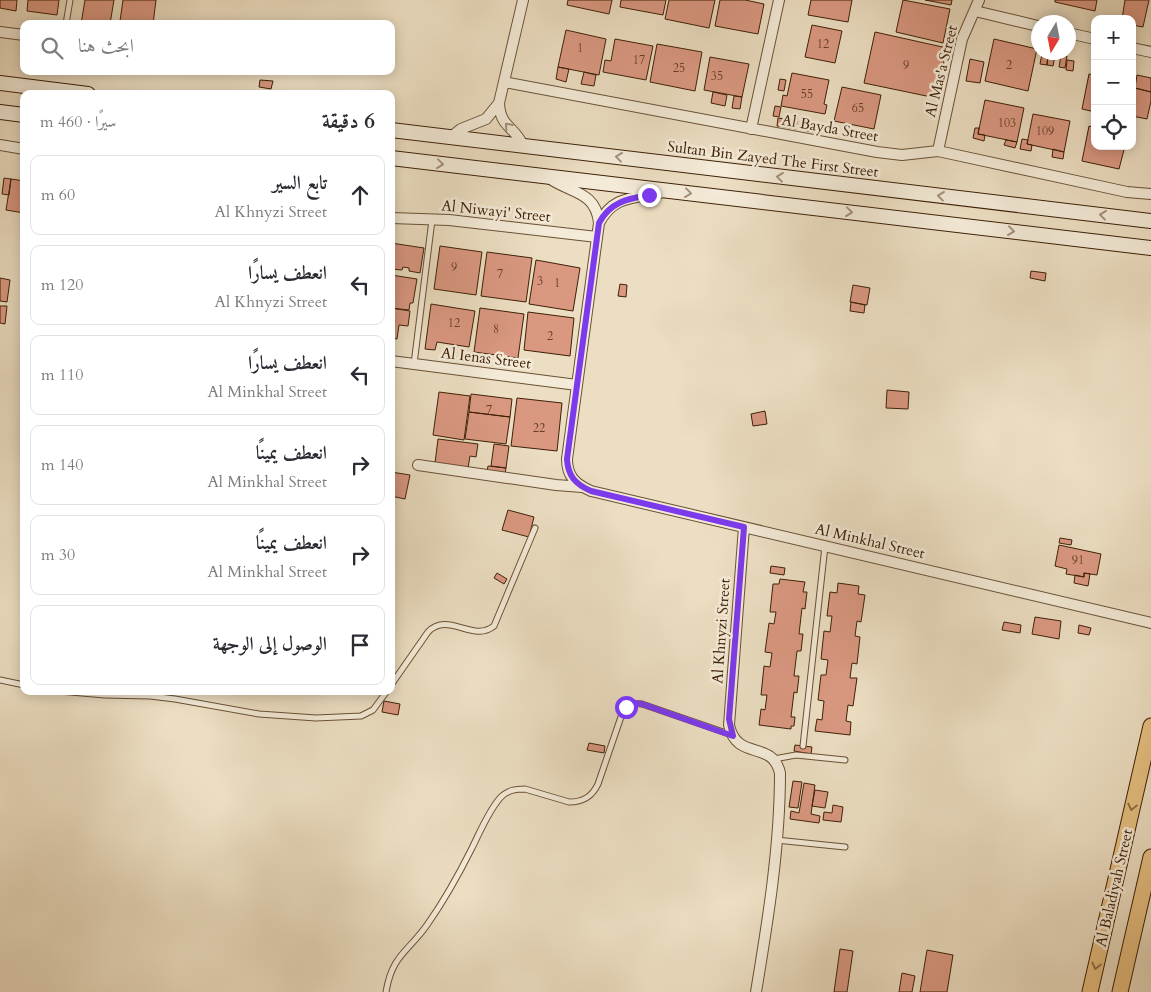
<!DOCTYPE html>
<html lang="ar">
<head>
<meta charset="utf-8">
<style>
	body { margin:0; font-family:Cardo,Amiri,serif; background:#f2f2f3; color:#2b2b33; direction:rtl }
	.controls { position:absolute; right:15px; top:15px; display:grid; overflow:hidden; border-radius:10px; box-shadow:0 2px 12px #0003 }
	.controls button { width:45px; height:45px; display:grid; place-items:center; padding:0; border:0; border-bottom:1px solid #e1e1e2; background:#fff; color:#2b2b33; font:25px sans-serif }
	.compass { position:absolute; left:1031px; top:15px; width:45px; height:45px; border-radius:50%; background:#fff; box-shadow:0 2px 12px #0003; rotate:190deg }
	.stop { position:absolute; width:15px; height:15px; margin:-11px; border:4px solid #7c3aed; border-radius:50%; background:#fff }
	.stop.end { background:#7c3aed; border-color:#fff; box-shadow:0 1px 5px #0008 }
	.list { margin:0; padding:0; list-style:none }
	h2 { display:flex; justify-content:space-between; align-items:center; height:65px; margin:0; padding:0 20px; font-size:21px }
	h2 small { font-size:16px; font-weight:400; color:#7c7c81 }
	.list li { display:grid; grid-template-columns:32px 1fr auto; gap:15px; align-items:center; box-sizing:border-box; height:80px; margin:0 10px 10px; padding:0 10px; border:1px solid #e1e1e2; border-radius:10px }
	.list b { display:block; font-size:19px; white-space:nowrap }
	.list p { margin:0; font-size:16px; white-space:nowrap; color:#7c7c81 }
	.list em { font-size:16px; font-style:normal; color:#7c7c81 }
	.icon { flex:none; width:28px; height:28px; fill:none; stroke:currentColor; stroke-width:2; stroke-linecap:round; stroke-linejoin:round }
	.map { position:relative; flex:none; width:1151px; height:992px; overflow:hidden; direction:ltr }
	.search { position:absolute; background:#fff; box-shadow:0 2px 12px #0003; left:20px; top:20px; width:375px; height:55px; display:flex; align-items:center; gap:12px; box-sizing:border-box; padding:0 18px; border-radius:10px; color:#7c7c81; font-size:19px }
	.panel { position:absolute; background:#fff; box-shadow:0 2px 12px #0003; left:20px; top:90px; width:375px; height:605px; border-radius:10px; direction:rtl }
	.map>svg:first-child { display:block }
	.building { fill:#da9881; stroke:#3e2006 }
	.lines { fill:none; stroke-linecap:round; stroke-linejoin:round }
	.service-casing { stroke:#6a5035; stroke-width:7 }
	.minor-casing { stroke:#6a5035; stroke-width:12 }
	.secondary-casing { stroke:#3e2006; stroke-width:16 }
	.primary-casing { stroke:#3e2006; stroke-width:17 }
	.service { stroke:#f3ead7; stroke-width:5 }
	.minor { stroke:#f3ead7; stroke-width:10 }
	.secondary { stroke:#f3ead7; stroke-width:14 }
	.primary { stroke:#e6bf81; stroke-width:15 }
	.oneway { stroke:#a28f79 }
	.oneway2 { stroke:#927044 }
	.route { stroke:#7c3aed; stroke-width:6 }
	.labels { text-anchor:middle; stroke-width:5; stroke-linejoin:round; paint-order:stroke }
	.number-label { font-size:12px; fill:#653e25 }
	.street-label { font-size:15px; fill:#3e2006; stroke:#f3ead7 }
</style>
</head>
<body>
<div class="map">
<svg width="1151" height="992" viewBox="0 0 1151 992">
	<rect width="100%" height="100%" fill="#ecdec2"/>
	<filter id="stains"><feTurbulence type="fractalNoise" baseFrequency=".004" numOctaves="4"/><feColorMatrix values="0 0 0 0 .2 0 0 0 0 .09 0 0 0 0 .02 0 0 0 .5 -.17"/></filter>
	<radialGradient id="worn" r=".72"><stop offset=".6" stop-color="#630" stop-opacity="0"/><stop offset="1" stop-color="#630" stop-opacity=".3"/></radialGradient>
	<path class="building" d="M 0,0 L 17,0 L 16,11 L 0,8 Z
		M 28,0 L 59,0 L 57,15 L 27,11 Z
		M 85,0 L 114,0 L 110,24 L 81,24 Z
		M 123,0 L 156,0 L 153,24 L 120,21 Z
		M 568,0 L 612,0 L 609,14 L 567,5 Z
		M 621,0 L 666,0 L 663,15 L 620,7 Z
		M 669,0 L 715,0 L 709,28 L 665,19 Z
		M 720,0 L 745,0 L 764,4 L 758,34 L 715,26 Z
		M 811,0 L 852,0 L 848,22 L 808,15 Z
		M 903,0 L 950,9 L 943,43 L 896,32 Z
		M 925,0 L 952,0 L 951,5 Z
		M 1055,0 L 1097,0 L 1095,11 L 1055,2 Z
		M 1125,0 L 1149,0 L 1143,27 L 1132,25 L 1132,19 L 1122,19 Z
		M 812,25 L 842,31 L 835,63 L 805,57 Z
		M 566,30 L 606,39 L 599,75 L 558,67 Z
		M 875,32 L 947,48 L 936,98 L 864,83 Z
		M 615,39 L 653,46 L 646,80 L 603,72 L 605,60 L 611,61 Z
		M 994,39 L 1037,49 L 1028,91 L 985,81 Z
		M 657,44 L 702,52 L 695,91 L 650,82 Z
		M 1042,54 L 1048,55 L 1047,65 L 1040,64 Z
		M 1048,55 L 1055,56 L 1053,66 L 1047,65 Z
		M 1061,55 L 1067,56 L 1065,68 L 1059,67 Z
		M 710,57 L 749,64 L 742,97 L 704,90 Z
		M 970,59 L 984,62 L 980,83 L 966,81 Z
		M 1067,60 L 1074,61 L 1073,71 L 1066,70 Z
		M 558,67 L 569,69 L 566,82 L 556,79 Z
		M 584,72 L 596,75 L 594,86 L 581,84 Z
		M 792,73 L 829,80 L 824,104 L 827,105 L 825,114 L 781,106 L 783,95 L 787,96 Z
		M 1089,74 L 1095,75 L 1095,112 L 1082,109 Z
		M 1137,75 L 1151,78 L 1151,92 L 1135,88 Z
		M 780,79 L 786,80 L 784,91 L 778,90 Z
		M 260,80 L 273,81 L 271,89 L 259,87 Z
		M 842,87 L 881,95 L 874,129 L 834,121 Z
		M 1135,88 L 1151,92 L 1151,101 L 1147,119 L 1132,116 L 1132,103 Z
		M 713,92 L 727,95 L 725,106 L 711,103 Z
		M 734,96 L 742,97 L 740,109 L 732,108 Z
		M 985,100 L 1024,108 L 1017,142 L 978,134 Z
		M 775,106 L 781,107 L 779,117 L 773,116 Z
		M 1033,114 L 1070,121 L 1064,152 L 1027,144 Z
		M 778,118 L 786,119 L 784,127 L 777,126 Z
		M 786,119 L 797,121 L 796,129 L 784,127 Z
		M 804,123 L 820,126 L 818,133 L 803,130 Z
		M 1089,126 L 1095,128 L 1095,146 L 1125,146 L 1119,169 L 1082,161 Z
		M 975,128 L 979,128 L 978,134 L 985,135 L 984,141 L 973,138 Z
		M 1022,139 L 1028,140 L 1027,144 L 1032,145 L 1031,151 L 1020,149 Z
		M 1006,140 L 1017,142 L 1015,148 L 1004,145 Z
		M 1053,149 L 1064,152 L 1063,159 L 1052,157 Z
		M 4,178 L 11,179 L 9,195 L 2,194 Z
		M 11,179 L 24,181 L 24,213 L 6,210 Z
		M 391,243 L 424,248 L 420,273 L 409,271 L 409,268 L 403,267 L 402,270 L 391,269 Z
		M 440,246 L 482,252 L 476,295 L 434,289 Z
		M 487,252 L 532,258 L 526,302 L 481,296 Z
		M 536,260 L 580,268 L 573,311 L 529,304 Z
		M 1031,271 L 1046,273 L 1045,281 L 1030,278 Z
		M 391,275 L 417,279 L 413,303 L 410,303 L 409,310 L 391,308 Z
		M 0,278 L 10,280 L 7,302 L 0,301 Z
		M 620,284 L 627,285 L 626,297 L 618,296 Z
		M 853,285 L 870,288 L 867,305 L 850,302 Z
		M 851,302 L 865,305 L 864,313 L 850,311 Z
		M 431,304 L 475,311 L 469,347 L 437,342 L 435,350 L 425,349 Z
		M 0,306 L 7,306 L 5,324 L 0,323 Z
		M 391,308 L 410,311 L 408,326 L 399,325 L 397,339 L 391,338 Z
		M 480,308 L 524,314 L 518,358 L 474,352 Z
		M 528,312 L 574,318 L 570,356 L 524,350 Z
		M 887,390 L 909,392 L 908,409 L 886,408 Z
		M 439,392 L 470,396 L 464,440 L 433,435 Z
		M 471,394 L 512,399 L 510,417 L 469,412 Z
		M 517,398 L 562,403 L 557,451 L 511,446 Z
		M 765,411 L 767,424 L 753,426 L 751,414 Z
		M 469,412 L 510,417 L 506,444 L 465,439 Z
		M 438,439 L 478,444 L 476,457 L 470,456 L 468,468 L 435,463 Z
		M 494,444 L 509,446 L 506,468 L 491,466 Z
		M 488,466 L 506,468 L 505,473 L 487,471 Z
		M 391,472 L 410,475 L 405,499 L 391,496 Z
		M 508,510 L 534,517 L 529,537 L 502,530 Z
		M 1060,538 L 1072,540 L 1071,545 L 1059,543 Z
		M 1059,545 L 1101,554 L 1097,575 L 1084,573 L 1084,577 L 1066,574 L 1067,569 L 1055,566 Z
		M 771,566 L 785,568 L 784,575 L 770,573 Z
		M 497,573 L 507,579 L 504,584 L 494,578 Z
		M 1084,573 L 1090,574 L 1088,586 L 1074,583 L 1075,575 L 1084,577 Z
		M 780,579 L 805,582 L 803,592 L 807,592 L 805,609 L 802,608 L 799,634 L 803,634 L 801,651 L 797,651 L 794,676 L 799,676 L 797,693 L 794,692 L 791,717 L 795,717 L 794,726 L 791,726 L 791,729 L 759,725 L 761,709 L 765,710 L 767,695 L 761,695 L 764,666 L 770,667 L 772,653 L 765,652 L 769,623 L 774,624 L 776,612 L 770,612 L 773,584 L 779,584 Z
		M 838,583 L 859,586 L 858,594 L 865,595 L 861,622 L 857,621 L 855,636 L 860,637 L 857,664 L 852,663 L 850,678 L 857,678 L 853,706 L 848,705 L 846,721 L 851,722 L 850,735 L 815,731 L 817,719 L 822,720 L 824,701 L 818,700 L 821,675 L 826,675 L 828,660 L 821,659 L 824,631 L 830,632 L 832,616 L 827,616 L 830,592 L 837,593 Z
		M 1035,617 L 1061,621 L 1059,639 L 1032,634 Z
		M 1004,622 L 1021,625 L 1020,633 L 1002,630 Z
		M 1079,625 L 1091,628 L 1089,635 L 1078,633 Z
		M 384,701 L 400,704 L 398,715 L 382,712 Z
		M 589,743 L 605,746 L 604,753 L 587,750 Z
		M 795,745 L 812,747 L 811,754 L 794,751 Z
		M 793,781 L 802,782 L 798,808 L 789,807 Z
		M 804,783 L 815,785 L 811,814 L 820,816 L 819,823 L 790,819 L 791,811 L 799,813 Z
		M 815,790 L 828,792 L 825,808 L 812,806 Z
		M 833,805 L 843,807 L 841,822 L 823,820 L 824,812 L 832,813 Z
		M 840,949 L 853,951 L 847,992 L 834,992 Z
		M 927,950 L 953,955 L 947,992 L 920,992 Z
		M 902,973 L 915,976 L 912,992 L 899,992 Z"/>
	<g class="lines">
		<defs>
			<path id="service" d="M 66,24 L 70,0
				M 414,364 L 432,220
				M 0,680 L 24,685
				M 391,685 L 428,632 C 448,611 473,643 494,626 L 535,528
				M 59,691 L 105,695 L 150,696 L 175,699 L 259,714 L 316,718 L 361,716 L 373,710 L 387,691
				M 803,746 L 825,546
				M 774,759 L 796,755 L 845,760
				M 776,840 L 845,847
				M 386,992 C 392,955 408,952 427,925 C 444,901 459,874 472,848 C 480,832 488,812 500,798 C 507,790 516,789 525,789 L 569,802 C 583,802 592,797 598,784 L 623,711 C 628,705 634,703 642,704 L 732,735"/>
			<path id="minor" d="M 975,11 L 1038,26
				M 0,32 L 24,35
				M 1068,33 L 1095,39
				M 1132,48 L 1151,52
				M 504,82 L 877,152 L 902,155 L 938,151 L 1127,192 L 1151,194
				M 499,103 C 500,128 516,127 523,146
				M 751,129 L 779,0
				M 451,137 L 461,129 L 486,119 L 499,103 L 523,0
				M 0,145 L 24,149
				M 938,151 L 962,39 L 979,0
				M 549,178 C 570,193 596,191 599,223 L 567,459 C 567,476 575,484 591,491 L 1151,623
				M 391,218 L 449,220 L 597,237
				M 599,223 C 614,195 633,199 660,193
				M 391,361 L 577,385
				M 418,465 L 556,485 L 582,487
				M 744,527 L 729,725 C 737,762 772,739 780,773 C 780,846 768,920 756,992"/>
			<path id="secondary" d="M 0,83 L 88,94
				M 0,112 L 24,115
				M 391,130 L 1151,221
				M 391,158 L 1151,248"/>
			<path id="primary" d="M 1090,992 L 1151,726
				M 1120,992 L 1151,857"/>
		</defs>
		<use href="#service" class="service-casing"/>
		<use href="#minor" class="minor-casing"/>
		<use href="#secondary" class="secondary-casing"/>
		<use href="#primary" class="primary-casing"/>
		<use href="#service" class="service"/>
		<use href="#minor" class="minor"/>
		<use href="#secondary" class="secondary"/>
		<use href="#primary" class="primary"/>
	</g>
	<defs><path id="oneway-chevron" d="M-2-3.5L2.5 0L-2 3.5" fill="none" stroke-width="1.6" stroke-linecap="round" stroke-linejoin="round" transform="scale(1.25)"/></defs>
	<g class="oneway">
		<use href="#oneway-chevron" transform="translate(508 126) rotate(-131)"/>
		<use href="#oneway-chevron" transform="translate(619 157) rotate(-173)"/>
		<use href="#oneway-chevron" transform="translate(440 164) rotate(7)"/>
		<use href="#oneway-chevron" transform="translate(780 177) rotate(-173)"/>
		<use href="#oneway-chevron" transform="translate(688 193) rotate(7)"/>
		<use href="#oneway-chevron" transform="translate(941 196) rotate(-173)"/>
		<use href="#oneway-chevron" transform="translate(849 212) rotate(7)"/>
		<use href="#oneway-chevron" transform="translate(1103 215) rotate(-173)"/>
		<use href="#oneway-chevron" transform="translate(1011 231) rotate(7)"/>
	</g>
	<g class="oneway2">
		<use href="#oneway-chevron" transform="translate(1132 807) rotate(103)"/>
		<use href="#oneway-chevron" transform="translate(1096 966) rotate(103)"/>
	</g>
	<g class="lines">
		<path class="route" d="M 626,707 L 634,703 L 642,704 L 733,736 L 729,719 L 744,527 L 591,491 C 575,484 568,476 567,459 L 599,223 C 610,202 627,199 649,195"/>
	</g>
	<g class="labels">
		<g class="number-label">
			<text x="823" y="48">12</text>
			<text x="580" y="52">1</text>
			<text x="639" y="64">17</text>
			<text x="906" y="69">9</text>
			<text x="1009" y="69">2</text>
			<text x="679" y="72">25</text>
			<text x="717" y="80">35</text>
			<text x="807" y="98">55</text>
			<text x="858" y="112">65</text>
			<text x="1007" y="127">103</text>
			<text x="1045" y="135">109</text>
			<text x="454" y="271">9</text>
			<text x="500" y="278">7</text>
			<text x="540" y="285">3</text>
			<text x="557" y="287">1</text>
			<text x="454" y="327">12</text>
			<text x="496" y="333">8</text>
			<text x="550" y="340">2</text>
			<text x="489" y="414">7</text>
			<text x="539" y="432">22</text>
			<text x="1078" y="564">91</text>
		</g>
		<g class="street-label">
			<text transform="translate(941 71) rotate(-76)" y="5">Al Mas'a Street</text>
			<text transform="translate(830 128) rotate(10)" y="5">Al Bayda Street</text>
			<text transform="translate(773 159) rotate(7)" y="5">Sultan Bin Zayed The First Street</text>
			<text transform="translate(496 211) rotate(6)" y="5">Al Niwayi' Street</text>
			<text transform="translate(486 358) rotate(7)" y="5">Al Ienas Street</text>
			<text transform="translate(870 541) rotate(13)" y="5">Al Minkhal Street</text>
			<text transform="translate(721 631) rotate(-86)" y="5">Al Khnyzi Street</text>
			<text transform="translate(1114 888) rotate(-77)" y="5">Al Baladiyah Street</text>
		</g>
	</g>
	<rect width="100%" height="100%" filter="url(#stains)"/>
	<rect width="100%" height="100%" fill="url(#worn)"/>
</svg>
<div class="controls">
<button>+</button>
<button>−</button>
<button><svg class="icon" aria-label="locate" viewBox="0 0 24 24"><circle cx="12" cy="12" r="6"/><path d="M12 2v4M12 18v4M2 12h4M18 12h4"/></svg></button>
</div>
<svg class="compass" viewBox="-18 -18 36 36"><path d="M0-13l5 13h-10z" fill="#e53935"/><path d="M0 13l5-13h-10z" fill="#7c7c81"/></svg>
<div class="stop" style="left:626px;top:707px"></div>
<div class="stop end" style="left:649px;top:195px"></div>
<div class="search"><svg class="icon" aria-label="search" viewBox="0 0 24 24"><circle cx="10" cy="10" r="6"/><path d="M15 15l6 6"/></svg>ابحث هنا</div>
<section class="panel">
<h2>6 دقيقة<small>سيرًا · 460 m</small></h2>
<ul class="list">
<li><svg class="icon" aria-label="ahead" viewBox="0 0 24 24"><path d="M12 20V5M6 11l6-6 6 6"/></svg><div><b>تابع السير</b><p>Al Khnyzi Street</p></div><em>60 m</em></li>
<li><svg class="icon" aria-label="left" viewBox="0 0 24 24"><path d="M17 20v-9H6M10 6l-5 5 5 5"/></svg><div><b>انعطف يسارًا</b><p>Al Khnyzi Street</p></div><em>120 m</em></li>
<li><svg class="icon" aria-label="left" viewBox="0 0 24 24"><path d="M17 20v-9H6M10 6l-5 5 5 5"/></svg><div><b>انعطف يسارًا</b><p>Al Minkhal Street</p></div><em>110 m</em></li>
<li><svg class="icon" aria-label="right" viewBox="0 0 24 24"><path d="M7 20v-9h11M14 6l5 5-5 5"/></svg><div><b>انعطف يمينًا</b><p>Al Minkhal Street</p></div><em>140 m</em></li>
<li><svg class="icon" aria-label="right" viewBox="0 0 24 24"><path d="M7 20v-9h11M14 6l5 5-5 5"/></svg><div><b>انعطف يمينًا</b><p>Al Minkhal Street</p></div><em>30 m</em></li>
<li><svg class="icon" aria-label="arrive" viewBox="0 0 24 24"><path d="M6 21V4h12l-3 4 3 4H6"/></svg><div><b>الوصول إلى الوجهة</b></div></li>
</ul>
</section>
</div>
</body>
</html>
